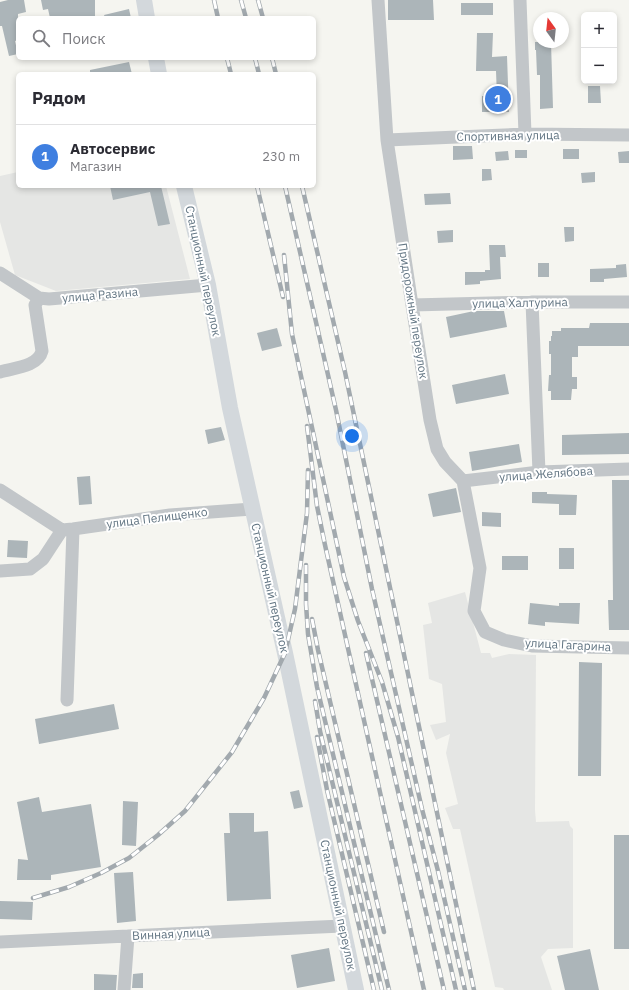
<!DOCTYPE html>
<html lang="ru">
<head>
<meta charset="utf-8">
<style>
	body { margin:0; font-family:"IBM Plex Sans",sans-serif; background:#f7f7f7; color:#2b2b33 }
	.controls { position:absolute; right:12px; top:12px; display:grid; overflow:hidden; border-radius:6px; box-shadow:0 2px 6px #0003 }
	.controls button { width:36px; height:36px; display:grid; place-items:center; padding:0; border:0; border-bottom:1px solid #e1e1e2; background:#fff; color:#2b2b33; font:20px sans-serif }
	.compass { position:absolute; left:533px; top:12px; width:36px; height:36px; border-radius:50%; background:#fff; box-shadow:0 2px 6px #0003; rotate:345deg }
	.you { position:absolute; left:352px; top:436px; width:14px; height:14px; margin:-10px; border:3px solid #fff; border-radius:50%; background:#1a73e8; box-shadow:0 0 0 6px #1a73e833 }
	.badge { display:grid; place-items:center; width:26px; height:26px; border-radius:50%; background:#ed4418; color:#fff; font-size:13px; font-weight:700 }
	.pin { position:absolute; translate:-50% -50%; border:2px solid #fff; box-shadow:0 1px 4px #0006 }
	.list { margin:0; padding:0; list-style:none }
	h2 { display:flex; justify-content:space-between; align-items:center; height:52px; margin:0; padding:0 16px; font-size:17px }
	h2 small { font-size:13px; font-weight:400; color:#7c7c81 }
	.list li { display:grid; grid-template-columns:26px 1fr auto; gap:12px; align-items:center; box-sizing:border-box; height:64px; padding:0 16px; border-top:1px solid #e1e1e2 }
	.list b { display:block; font-size:15px; white-space:nowrap }
	.list p { margin:0; font-size:13px; white-space:nowrap; color:#7c7c81 }
	.list em { font-size:13px; font-style:normal; color:#7c7c81 }
	.icon { flex:none; width:22px; height:22px; fill:none; stroke:currentColor; stroke-width:2; stroke-linecap:round; stroke-linejoin:round }
	.map { position:relative; flex:none; width:629px; height:990px; overflow:hidden }
	.search { position:absolute; background:#fff; box-shadow:0 2px 6px #0003; left:16px; top:16px; width:300px; height:44px; display:flex; align-items:center; gap:10px; box-sizing:border-box; padding:0 14px; border-radius:6px; color:#7c7c81; font-size:15px }
	.panel { position:absolute; background:#fff; box-shadow:0 2px 6px #0003; left:16px; top:72px; width:300px; height:116px; border-radius:6px }
	.map>svg:first-child { display:block }
	.built { fill:#e5e6e4 }
	.building { fill:#acb5b9 }
	.lines { fill:none; stroke-linecap:round; stroke-linejoin:round }
	.minor { stroke:#c2c6c9; stroke-width:13 }
	.major { stroke:#d3d8dc; stroke-width:16 }
	.rail-casing { stroke:#a2a9ae; stroke-width:4.5 }
	.rail { stroke:#fff; stroke-width:3; stroke-dasharray:9; stroke-linecap:butt }
	.labels { text-anchor:middle; stroke-width:4; stroke-linejoin:round; paint-order:stroke }
	.street-label { font-size:12px; fill:#627583; stroke:#fff }
</style>
</head>
<body>
<div class="map">
<svg width="629" height="990" viewBox="0 0 629 990">
	<rect width="100%" height="100%" fill="#f5f5f0"/>
	<path class="built" d="M 18,172 L 18,186 L 166,186 L 190,279 L 56,291 L 15,275 L 0,222 L 0,176 Z
		M 465,592 L 481,653 L 490,653 L 492,658 L 509,654 L 536,655 L 535,810 L 536,822 L 569,821 L 570,826 L 573,829 L 573,948 L 548,949 L 541,957 L 552,990 L 504,990 L 503,988 L 495,987 L 460,829 L 453,829 L 445,808 L 458,804 L 446,753 L 450,734 L 436,740 L 430,725 L 446,722 L 442,684 L 429,679 L 423,625 L 432,623 L 428,603 Z"/>
	<path class="building" d="M 8,0 L 24,0 L 26,12 L 18,14 L 18,40 L 15,41 L 18,54 L 9,56 L 2,26 L 0,26 L 0,2 Z
		M 41,0 L 95,0 L 95,18 L 50,18 L 48,9 L 43,10 Z
		M 388,0 L 433,0 L 434,20 L 388,20 Z
		M 461,3 L 493,3 L 493,15 L 461,15 Z
		M 129,9 L 131,18 L 105,18 L 104,15 Z
		M 477,33 L 493,33 L 492,57 L 507,56 L 509,112 L 482,112 L 482,96 L 497,97 L 496,71 L 476,71 Z
		M 535,42 L 551,42 L 553,108 L 540,109 L 540,75 L 537,75 L 536,50 L 535,50 Z
		M 129,62 L 132,74 L 90,74 L 90,70 Z
		M 588,86 L 600,86 L 601,103 L 588,103 Z
		M 453,146 L 472,146 L 473,159 L 453,160 Z
		M 563,149 L 579,149 L 579,159 L 563,159 Z
		M 515,150 L 527,150 L 527,158 L 515,158 Z
		M 508,151 L 509,160 L 496,161 L 495,152 Z
		M 629,151 L 629,163 L 619,163 L 618,152 Z
		M 482,169 L 491,169 L 492,180 L 482,181 Z
		M 595,172 L 595,182 L 582,183 L 581,173 Z
		M 110,186 L 161,186 L 170,224 L 158,226 L 150,192 L 113,200 Z
		M 450,193 L 451,204 L 425,205 L 424,194 Z
		M 564,227 L 574,227 L 574,241 L 565,242 Z
		M 453,230 L 453,242 L 438,243 L 437,231 Z
		M 489,245 L 505,245 L 506,257 L 500,257 L 501,279 L 480,281 L 480,284 L 465,285 L 465,272 L 485,272 L 485,270 L 490,270 Z
		M 538,263 L 549,263 L 549,277 L 538,277 Z
		M 626,264 L 627,277 L 604,279 L 604,282 L 590,282 L 590,269 L 616,268 L 616,265 Z
		M 474,311 L 504,311 L 507,327 L 450,338 L 446,317 Z
		M 590,323 L 629,323 L 629,346 L 578,346 L 578,357 L 572,357 L 572,377 L 577,377 L 577,389 L 572,389 L 571,400 L 551,400 L 551,391 L 548,391 L 549,375 L 551,375 L 551,354 L 549,354 L 549,341 L 551,341 L 551,336 L 552,336 L 552,331 L 561,331 L 561,328 L 589,328 Z
		M 277,328 L 282,346 L 262,351 L 257,333 Z
		M 505,374 L 509,394 L 456,404 L 452,385 Z
		M 221,427 L 225,440 L 208,444 L 205,430 Z
		M 629,433 L 629,454 L 562,455 L 562,435 Z
		M 519,444 L 522,462 L 472,471 L 469,452 Z
		M 90,476 L 92,504 L 79,505 L 77,477 Z
		M 612,480 L 629,480 L 629,630 L 609,630 L 608,600 L 613,600 Z
		M 456,488 L 461,512 L 433,517 L 428,494 Z
		M 532,492 L 547,492 L 547,494 L 577,495 L 576,515 L 559,515 L 559,504 L 532,503 Z
		M 482,512 L 501,513 L 501,527 L 482,526 Z
		M 8,540 L 28,541 L 27,558 L 7,557 Z
		M 559,548 L 574,548 L 574,569 L 559,569 Z
		M 502,556 L 528,556 L 528,570 L 502,570 Z
		M 530,603 L 559,606 L 559,603 L 580,603 L 579,624 L 545,622 L 545,626 L 528,624 Z
		M 579,662 L 602,663 L 601,776 L 578,776 Z
		M 114,704 L 119,729 L 39,744 L 35,719 Z
		M 299,790 L 303,807 L 294,809 L 290,792 Z
		M 39,797 L 42,812 L 91,804 L 101,867 L 51,875 L 51,880 L 17,880 L 18,859 L 28,860 L 17,802 Z
		M 123,801 L 138,802 L 136,846 L 122,845 Z
		M 229,813 L 254,813 L 254,832 L 268,831 L 271,899 L 227,901 L 224,833 L 230,833 Z
		M 614,835 L 629,835 L 629,949 L 614,949 Z
		M 133,872 L 136,921 L 117,923 L 114,873 Z
		M 0,901 L 33,902 L 32,920 L 0,919 Z
		M 329,948 L 335,981 L 297,988 L 291,955 Z
		M 590,949 L 599,990 L 565,990 L 557,956 Z
		M 143,973 L 143,988 L 132,988 L 133,974 Z
		M 94,974 L 117,975 L 116,990 L 94,990 Z"/>
	<g class="lines">
		<path class="minor" d="M 378,0 L 387,140 L 412,305 L 430,420 L 437,449 L 445,462 L 463,481 L 480,568 L 474,611 L 485,632 L 504,640 L 532,646 L 629,648
			M 520,0 L 525,134
			M 387,140 L 525,134 L 629,135
			M 0,273 L 39,298 L 49,299 L 208,285
			M 532,302 L 539,472
			M 412,305 L 532,302 L 629,302
			M 0,372 C 13,368 38,367 42,351 L 35,305 L 39,298
			M 463,481 L 539,472 L 629,469
			M 0,490 L 62,530
			M 0,571 L 30,569 L 43,559 L 62,530 L 73,529 L 170,515 L 252,509
			M 67,700 L 73,529
			M 0,942 L 342,926
			M 124,990 L 128,936"/>
		<path class="major" d="M 144,0 L 147,18
			M 156,58 L 159,74
			M 184,186 L 208,285 L 230,408 L 285,653 L 356,990"/>
		<defs>
			<path id="rail" d="M 214,0 L 218,18
				M 241,0 L 246,18
				M 258,0 L 263,18
				M 227,58 L 231,74
				M 255,58 L 259,74
				M 272,58 L 276,74
				M 257,186 L 283,297
				M 285,186 L 336,410 L 372,589 L 422,809 L 438,871 L 465,990
				M 302,186 L 345,372 L 474,990
				M 284,255 L 292,334 L 344,577 L 358,621 L 382,682 L 398,737 L 456,990
				M 307,426 L 317,506 L 325,545 L 424,990
				M 306,565 L 306,604 L 308,634 L 317,687 L 389,990
				M 312,619 L 318,650 L 384,932
				M 366,653 L 444,990
				M 315,701 L 320,731 L 382,990
				M 317,737 L 327,790 L 374,990
				M 33,898 L 69,887 L 101,873 L 129,858 L 158,835 L 185,811 L 232,752 L 264,698 L 285,653 L 295,609 L 307,513 L 308,470"/>
		</defs>
		<use href="#rail" class="rail-casing"/>
		<use href="#rail" class="rail"/>
	</g>
	<g class="labels">
		<g class="street-label">
			<text transform="translate(508 136) rotate(-1)" y="4">Спортивная улица</text>
			<text transform="translate(203 271) rotate(78)" y="4">Станционный переулок</text>
			<text transform="translate(100 295) rotate(-5)" y="4">улица Разина</text>
			<text transform="translate(520 303) rotate(-1)" y="4">улица Халтурина</text>
			<text transform="translate(413 311) rotate(81)" y="4">Придорожный переулок</text>
			<text transform="translate(546 474) rotate(-4)" y="4">улица Желябова</text>
			<text transform="translate(157 518) rotate(-7)" y="4">улица Пелищенко</text>
			<text transform="translate(270 588) rotate(77)" y="4">Станционный переулок</text>
			<text transform="translate(568 645) rotate(3)" y="4">улица Гагарина</text>
			<text transform="translate(338 905) rotate(78)" y="4">Станционный переулок</text>
			<text transform="translate(171 934) rotate(-3)" y="4">Винная улица</text>
		</g>
	</g>
</svg>
<div class="controls">
<button>+</button>
<button>−</button>
</div>
<svg class="compass" viewBox="-18 -18 36 36"><path d="M0-13l5 13h-10z" fill="#e53935"/><path d="M0 13l5-13h-10z" fill="#7c7c81"/></svg>
<div class="you"></div>
<div class="pin badge" style="left:498px;top:99px;background:#3f7fe0">1</div>
<div class="search"><svg class="icon" aria-label="search" viewBox="0 0 24 24"><circle cx="10" cy="10" r="6"/><path d="M15 15l6 6"/></svg>Поиск</div>
<section class="panel">
<h2>Рядом<small></small></h2>
<ul class="list">
<li><span class="badge" style="background:#3f7fe0">1</span><div><b>Автосервис</b><p>Магазин</p></div><em>230 m</em></li>
</ul>
</section>
</div>
</body>
</html>
